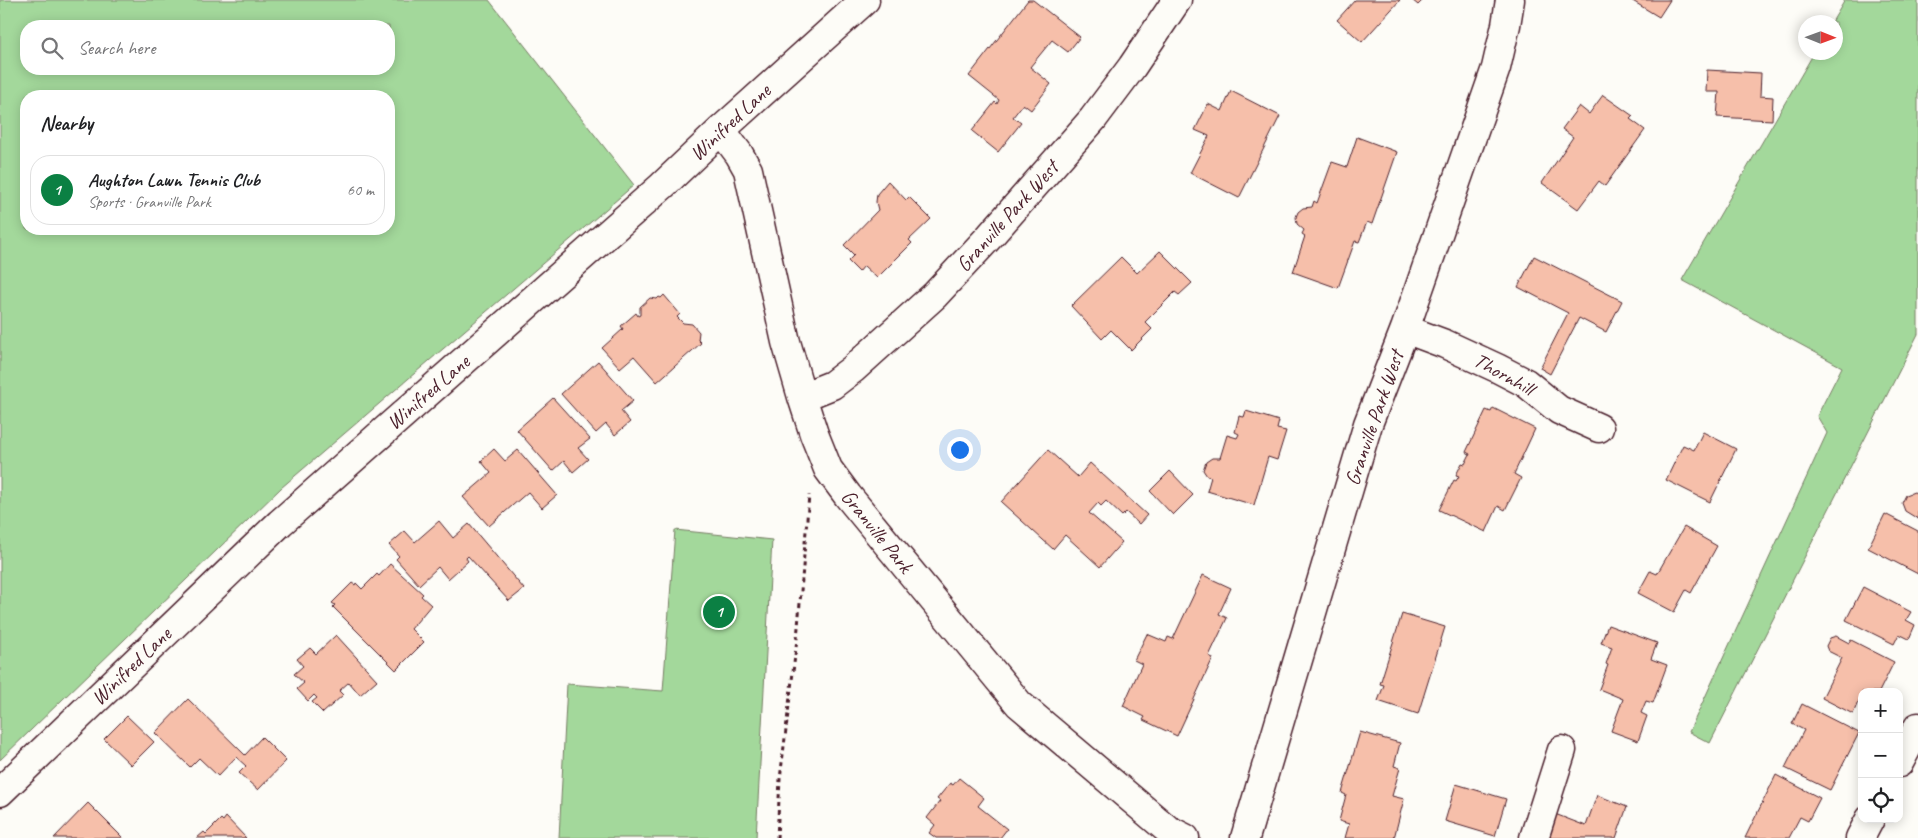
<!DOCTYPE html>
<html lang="en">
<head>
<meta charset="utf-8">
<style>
	body { margin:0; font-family:Caveat,sans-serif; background:#f2f2f2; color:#202124 }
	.controls { position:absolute; right:15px; bottom:15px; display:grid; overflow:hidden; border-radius:10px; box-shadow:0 2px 12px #0003 }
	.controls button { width:45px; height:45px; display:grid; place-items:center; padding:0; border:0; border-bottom:1px solid #e0e0e0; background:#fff; color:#202124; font:25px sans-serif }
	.compass { position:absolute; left:1798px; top:15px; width:45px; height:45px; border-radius:50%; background:#fff; box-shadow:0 2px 12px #0003; rotate:91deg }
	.you { position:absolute; left:959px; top:449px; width:18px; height:18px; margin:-12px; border:4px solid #fff; border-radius:50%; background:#1a73e8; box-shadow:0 0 0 8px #1a73e833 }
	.badge { display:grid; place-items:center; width:32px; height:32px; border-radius:50%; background:#0b8043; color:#fff; font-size:16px; font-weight:700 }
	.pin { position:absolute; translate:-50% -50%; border:2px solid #fff; box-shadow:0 1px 5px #0006 }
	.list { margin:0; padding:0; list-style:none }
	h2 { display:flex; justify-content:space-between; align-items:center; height:65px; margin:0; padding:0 20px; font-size:21px }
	h2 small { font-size:16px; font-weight:400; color:#757577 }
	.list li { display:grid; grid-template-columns:32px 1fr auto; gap:15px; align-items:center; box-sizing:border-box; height:70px; margin:0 10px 10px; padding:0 10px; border:1px solid #e0e0e0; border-radius:20px }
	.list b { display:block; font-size:19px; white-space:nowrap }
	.list p { margin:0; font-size:16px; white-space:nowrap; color:#757577 }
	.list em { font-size:16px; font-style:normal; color:#757577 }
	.icon { flex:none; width:28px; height:28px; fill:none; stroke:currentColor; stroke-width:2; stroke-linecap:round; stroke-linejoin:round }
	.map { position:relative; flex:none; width:1918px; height:838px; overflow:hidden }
	.search { position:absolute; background:#fff; box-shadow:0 2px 12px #0003; left:20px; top:20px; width:375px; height:55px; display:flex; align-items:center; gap:12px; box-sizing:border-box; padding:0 18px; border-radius:20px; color:#757577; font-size:19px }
	.panel { position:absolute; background:#fff; box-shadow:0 2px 12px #0003; left:20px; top:90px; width:375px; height:145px; border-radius:20px }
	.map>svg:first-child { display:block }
	.green { fill:#a3d89b; stroke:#767c63; fill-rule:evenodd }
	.building { fill:#f6bfaa; stroke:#4a1f2b }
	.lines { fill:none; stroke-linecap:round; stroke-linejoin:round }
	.minor-casing { stroke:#4a1f2b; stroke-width:31 }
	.path { stroke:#4a1f2b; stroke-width:3; stroke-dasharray:4 4; stroke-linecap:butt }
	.minor { stroke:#fdfcf7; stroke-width:28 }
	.labels { text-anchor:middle; stroke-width:4; stroke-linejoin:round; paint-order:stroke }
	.street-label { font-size:21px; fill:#4a1f2b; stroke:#fdfcf7 }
</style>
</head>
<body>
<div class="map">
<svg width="1918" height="838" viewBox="0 0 1918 838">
	<rect width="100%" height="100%" fill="#fdfcf7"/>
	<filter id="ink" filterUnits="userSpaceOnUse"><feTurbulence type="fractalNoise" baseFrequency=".02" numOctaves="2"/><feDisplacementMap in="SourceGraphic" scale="10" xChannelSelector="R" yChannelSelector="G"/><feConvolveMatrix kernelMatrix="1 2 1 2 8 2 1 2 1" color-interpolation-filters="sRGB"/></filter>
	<g filter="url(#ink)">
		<path class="green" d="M 0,0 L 489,0 L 634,185 L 281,488 L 0,760 ZM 389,26 L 389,69 L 26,69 L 26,26 ZM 26,96 L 389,96 L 389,229 L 26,229 Z
			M 1845,0 L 1918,0 L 1918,334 L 1710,743 L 1689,732 L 1827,433 L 1817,416 L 1842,367 L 1682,280 L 1814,53 L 1836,52 L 1836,22 L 1832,22 Z
			M 675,530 L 772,540 L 756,838 L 559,838 L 567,684 L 663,691 Z"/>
		<path class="building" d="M 1028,0 L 1033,0 L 1080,37 L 1068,52 L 1052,40 L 1030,67 L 1051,84 L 1031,110 L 1023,104 L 1013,117 L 1021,123 L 998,152 L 972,131 L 995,102 L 997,104 L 999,100 L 969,76 Z
			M 1355,0 L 1400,0 L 1362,42 L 1337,20 Z
			M 1412,0 L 1423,0 L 1418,5 Z
			M 1631,0 L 1670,0 L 1659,17 Z
			M 1707,70 L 1761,73 L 1760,96 L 1773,97 L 1772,120 L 1717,117 L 1719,92 L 1706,92 Z
			M 1231,91 L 1280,116 L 1239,198 L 1190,173 L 1209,136 L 1195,130 L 1208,104 L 1222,111 Z
			M 1603,95 L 1633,116 L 1630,119 L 1645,130 L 1605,186 L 1599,181 L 1578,209 L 1542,183 L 1573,137 L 1562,129 L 1579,106 L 1589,114 Z
			M 1357,137 L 1397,152 L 1372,224 L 1367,222 L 1359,242 L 1355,241 L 1338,288 L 1293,272 L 1305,236 L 1302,234 L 1304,230 L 1297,224 L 1296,217 L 1298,212 L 1303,208 L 1312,207 L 1314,201 L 1317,203 L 1332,162 L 1347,167 Z
			M 888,181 L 906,200 L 909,197 L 931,219 L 909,240 L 912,243 L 877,278 L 864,266 L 859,272 L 848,261 L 854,255 L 844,245 L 878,210 L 876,202 L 877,194 Z
			M 1160,251 L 1192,283 L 1179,295 L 1175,292 L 1145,322 L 1152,329 L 1131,350 L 1111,330 L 1102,339 L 1071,306 L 1121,257 L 1137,273 Z
			M 1534,256 L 1622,301 L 1606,332 L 1579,318 L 1550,374 L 1540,368 L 1568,313 L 1518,287 Z
			M 664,295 L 680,314 L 677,317 L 683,323 L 692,324 L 699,332 L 698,340 L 701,343 L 657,382 L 634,356 L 620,368 L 602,348 L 623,329 L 621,326 L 636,313 L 638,316 L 640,315 L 640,307 L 650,298 L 657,299 L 659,297 L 661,298 Z
			M 598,361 L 633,401 L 621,411 L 630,422 L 615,435 L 606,424 L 596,433 L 561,394 Z
			M 553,398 L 590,439 L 578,448 L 588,459 L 573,472 L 564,461 L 553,471 L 517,430 Z
			M 1493,408 L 1535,429 L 1514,474 L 1521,478 L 1505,510 L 1498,506 L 1486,532 L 1439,510 L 1454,480 L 1456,481 L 1459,476 L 1456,475 L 1462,463 L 1465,464 L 1470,454 L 1466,452 L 1486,410 L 1491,412 Z
			M 1246,411 L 1279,421 L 1277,429 L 1286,431 L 1277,460 L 1268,457 L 1254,505 L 1207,491 L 1211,477 L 1207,476 L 1203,470 L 1206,462 L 1212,458 L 1220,458 L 1227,435 L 1237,438 L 1239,434 L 1235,432 L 1239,416 L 1244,417 Z
			M 1703,432 L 1736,449 L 1710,502 L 1666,480 L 1683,445 L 1694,450 Z
			M 494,449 L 505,461 L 518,450 L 557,495 L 542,508 L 528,492 L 489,526 L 463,497 L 491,473 L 481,461 Z
			M 1048,450 L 1078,477 L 1090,463 L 1147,515 L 1139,524 L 1126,512 L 1122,516 L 1106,501 L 1101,506 L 1098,503 L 1089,513 L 1122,542 L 1100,567 L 1065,535 L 1053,549 L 1001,502 Z
			M 1170,471 L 1193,495 L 1173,515 L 1150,491 Z
			M 1914,492 L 1918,494 L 1918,519 L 1905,511 L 1902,503 L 1906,495 Z
			M 1885,514 L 1918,531 L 1918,574 L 1868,548 Z
			M 439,521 L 453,538 L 469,524 L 524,589 L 509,601 L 468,556 L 466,558 L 468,561 L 448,579 L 438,567 L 419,585 L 396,559 L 399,556 L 389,545 L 405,531 L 415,542 Z
			M 1684,527 L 1717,546 L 1691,593 L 1686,590 L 1674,612 L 1638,593 L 1650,571 L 1657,574 Z
			M 390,564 L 423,594 L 421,596 L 431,605 L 411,629 L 424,642 L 396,670 L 333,607 L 335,605 L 332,603 L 352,583 L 355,585 L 356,583 L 362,589 L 377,574 L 379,576 Z
			M 1203,575 L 1231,588 L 1219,614 L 1227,618 L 1209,656 L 1213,658 L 1177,736 L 1143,720 L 1145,717 L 1123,706 L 1142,664 L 1134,660 L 1147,634 L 1166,642 L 1168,637 L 1173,639 Z
			M 1863,587 L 1911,612 L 1906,620 L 1915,625 L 1909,639 L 1899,634 L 1894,644 L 1846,620 Z
			M 1402,614 L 1445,627 L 1418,714 L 1378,701 L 1384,685 L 1380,684 Z
			M 1608,625 L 1657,643 L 1651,659 L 1667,665 L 1653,703 L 1646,701 L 1641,713 L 1647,716 L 1638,741 L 1611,731 L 1623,699 L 1599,689 L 1608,665 L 1606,664 L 1612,647 L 1601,643 Z
			M 336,635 L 377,680 L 360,695 L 349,682 L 339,691 L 343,695 L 323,713 L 312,702 L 317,698 L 314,695 L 308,701 L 297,689 L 304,683 L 294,674 L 303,666 L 297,659 L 310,648 L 316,654 Z
			M 1836,636 L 1849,643 L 1851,640 L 1894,662 L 1879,692 L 1862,692 L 1862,704 L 1858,702 L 1853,714 L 1822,698 L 1842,658 L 1828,651 L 1826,646 L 1830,638 Z
			M 188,699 L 245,755 L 262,737 L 286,761 L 258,790 L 239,773 L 246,766 L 236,757 L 218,776 L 199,758 L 190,767 L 155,733 Z
			M 1802,704 L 1859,733 L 1830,790 L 1785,768 L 1804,730 L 1792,724 Z
			M 127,716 L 154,742 L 131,765 L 104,739 Z
			M 1360,732 L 1400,743 L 1394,766 L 1400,768 L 1392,796 L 1404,799 L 1394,838 L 1345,838 L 1349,824 L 1339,821 L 1346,795 L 1342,793 Z
			M 1776,775 L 1820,798 L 1808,821 L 1800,817 L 1789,838 L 1745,838 Z
			M 959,778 L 984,798 L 978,806 L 1007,829 L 1000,838 L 936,838 L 929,833 L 935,825 L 927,818 L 940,801 L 937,799 L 950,783 L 953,785 Z
			M 1456,784 L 1506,799 L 1495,836 L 1445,821 Z
			M 1597,795 L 1627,807 L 1616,838 L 1546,838 L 1555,814 L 1586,826 Z
			M 88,803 L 123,838 L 54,838 Z
			M 226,817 L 246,838 L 197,838 L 204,832 L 206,834 L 221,819 L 223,821 Z"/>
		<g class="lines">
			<defs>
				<path id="minor" d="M 721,130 L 739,154 L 748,170 L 786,342 L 802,397 L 814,434 L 828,469 L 848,496 L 1019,704 L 1167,829 L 1185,838
					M 1405,329 L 1445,344 L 1497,368 L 1526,383 L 1559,410 L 1599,428
					M 802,397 L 832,385 L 853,369 L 935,295 L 990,236 L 1093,119 L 1132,67 L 1177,0
					M 1899,763 L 1918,727
					M 0,792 L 280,523 L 662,186 L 721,130 L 865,0
					M 1245,838 L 1368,424 L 1405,329 L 1496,68 L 1506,25 L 1510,0
					M 1534,838 L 1562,750
					M 1860,838 L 1870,819"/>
			</defs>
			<use href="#minor" class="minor-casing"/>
			<path class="path" d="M 777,838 L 780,779 L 797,639 L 809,495"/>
			<use href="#minor" class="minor"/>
		</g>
	</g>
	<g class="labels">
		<g class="street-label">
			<text transform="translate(730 122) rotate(-43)" y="7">Winifred Lane</text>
			<text transform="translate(1007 216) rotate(-48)" y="7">Granville Park West</text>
			<text transform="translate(1504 374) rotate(29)" y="7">Thornhill</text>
			<text transform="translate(428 392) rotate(-41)" y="7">Winifred Lane</text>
			<text transform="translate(1374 418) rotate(-71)" y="7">Granville Park West</text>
			<text transform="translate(877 531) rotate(51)" y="7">Granville Park</text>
			<text transform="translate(131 666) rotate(-44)" y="7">Winifred Lane</text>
		</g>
	</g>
</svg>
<div class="controls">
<button>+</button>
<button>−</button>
<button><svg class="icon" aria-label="locate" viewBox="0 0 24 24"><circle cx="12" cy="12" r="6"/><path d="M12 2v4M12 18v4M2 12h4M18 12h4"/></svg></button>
</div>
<svg class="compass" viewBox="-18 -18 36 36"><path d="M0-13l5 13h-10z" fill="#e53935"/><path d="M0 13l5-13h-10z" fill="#757577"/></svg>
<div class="you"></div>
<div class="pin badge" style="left:719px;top:612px">1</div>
<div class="search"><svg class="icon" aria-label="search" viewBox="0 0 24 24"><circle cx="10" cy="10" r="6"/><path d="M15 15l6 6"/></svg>Search here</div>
<section class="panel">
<h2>Nearby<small></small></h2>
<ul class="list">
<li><span class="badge">1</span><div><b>Aughton Lawn Tennis Club</b><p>Sports · Granville Park</p></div><em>60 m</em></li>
</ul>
</section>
</div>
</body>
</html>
